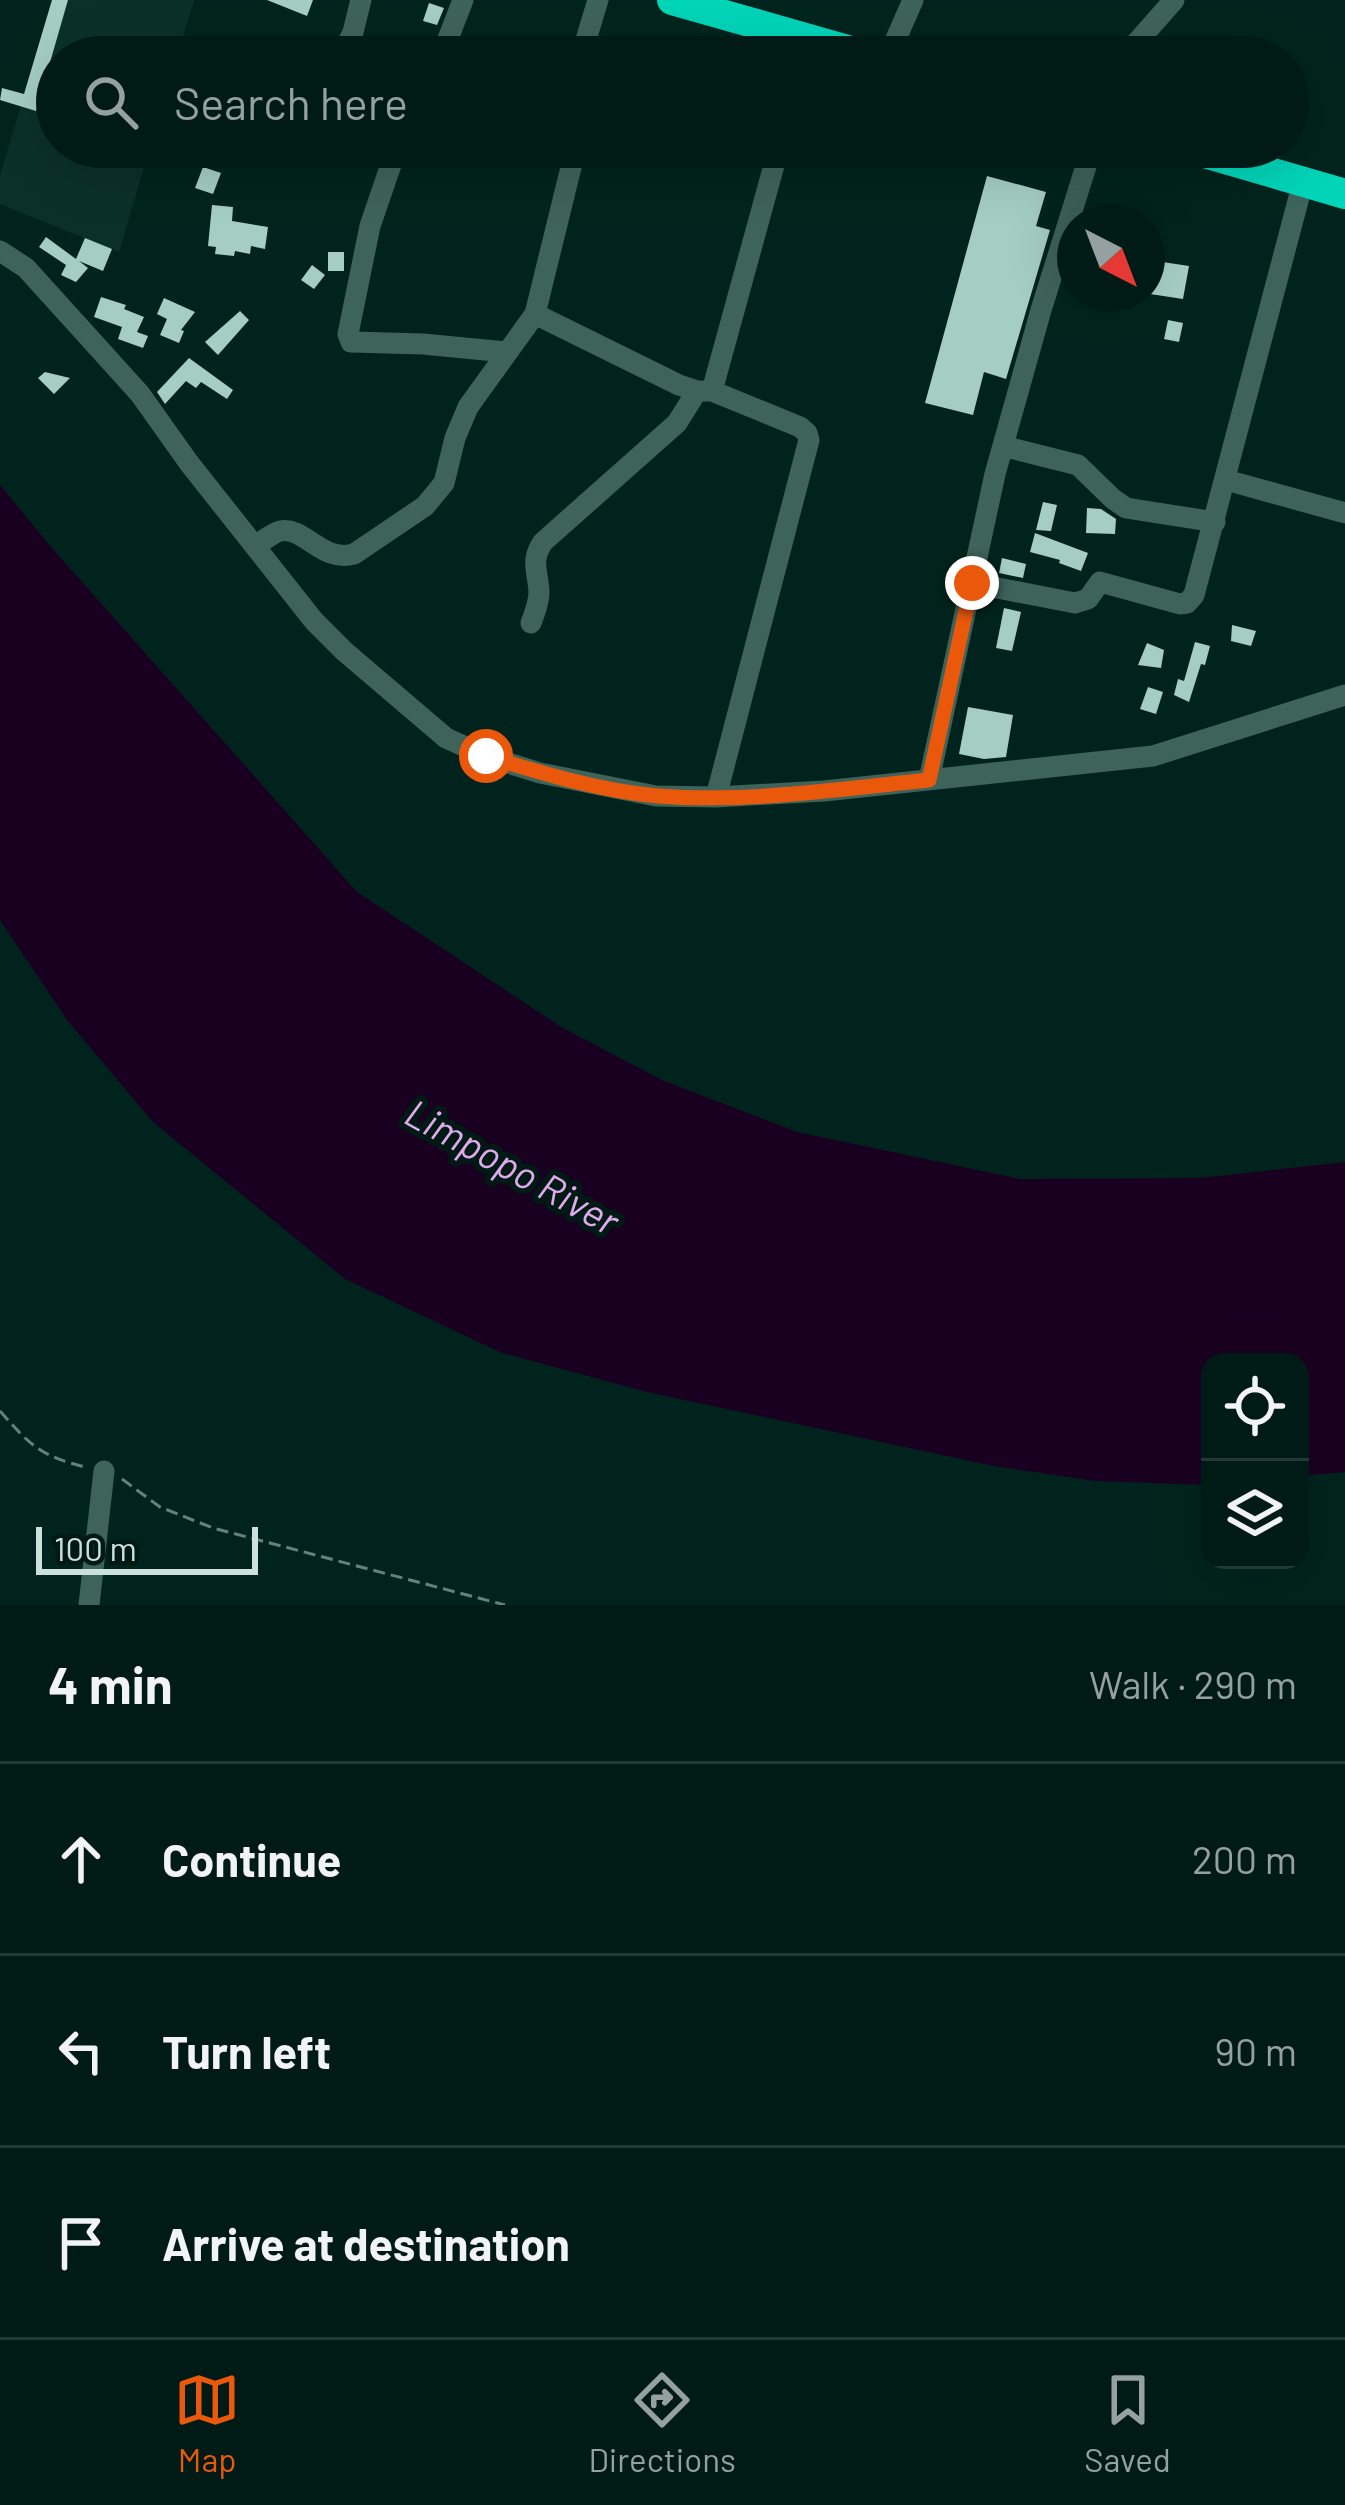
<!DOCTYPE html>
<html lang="en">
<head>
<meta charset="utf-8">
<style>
	body { margin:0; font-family:Barlow,sans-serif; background:#0e2823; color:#f1f3f6 }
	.controls { position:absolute; right:36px; bottom:36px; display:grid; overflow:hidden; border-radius:24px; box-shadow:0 12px 48px #0002 }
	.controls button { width:108px; height:108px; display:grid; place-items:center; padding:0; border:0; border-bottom:3px solid #223935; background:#001b16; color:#f1f3f6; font:60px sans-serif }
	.compass { position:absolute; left:1057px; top:204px; width:108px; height:108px; border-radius:50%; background:#001b16; box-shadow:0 12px 48px #0002; rotate:138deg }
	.scale { position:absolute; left:36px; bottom:30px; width:222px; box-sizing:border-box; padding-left:12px; border:6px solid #cde1dc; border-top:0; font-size:33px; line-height:42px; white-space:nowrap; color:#cde1dc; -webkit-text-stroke:9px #001914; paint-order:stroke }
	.stop { position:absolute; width:36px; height:36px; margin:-27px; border:9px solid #ea580c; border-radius:50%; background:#fff }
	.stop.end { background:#ea580c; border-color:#fff; box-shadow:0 3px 12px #0008 }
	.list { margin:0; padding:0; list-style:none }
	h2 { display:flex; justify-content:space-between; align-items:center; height:156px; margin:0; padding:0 48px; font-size:51px }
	h2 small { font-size:39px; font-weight:400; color:#95a1a1 }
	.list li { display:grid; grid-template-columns:78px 1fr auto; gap:36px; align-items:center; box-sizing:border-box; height:192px; padding:0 48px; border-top:3px solid #223935 }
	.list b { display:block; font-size:45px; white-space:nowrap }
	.list em { font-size:39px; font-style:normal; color:#95a1a1 }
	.icon { flex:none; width:66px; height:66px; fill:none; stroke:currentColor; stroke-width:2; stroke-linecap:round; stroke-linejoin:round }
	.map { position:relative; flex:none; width:1345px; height:1605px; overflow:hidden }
	.search { position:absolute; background:#001b16; box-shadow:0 12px 48px #0002; left:36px; right:36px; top:36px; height:132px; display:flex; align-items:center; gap:30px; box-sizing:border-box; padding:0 42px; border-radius:66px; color:#95a1a1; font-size:45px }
	.sheet { height:732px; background:#001b16 }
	nav { display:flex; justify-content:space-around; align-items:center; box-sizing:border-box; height:168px; border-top:3px solid #223935; background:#001b16; font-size:33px; color:#95a1a1 }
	nav a { display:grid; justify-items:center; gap:6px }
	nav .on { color:#ea580c }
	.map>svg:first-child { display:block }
	.built { fill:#0b302a }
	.water { fill:#1a0020 }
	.building { fill:#a5cdc3 }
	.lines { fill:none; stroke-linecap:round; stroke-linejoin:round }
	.path { stroke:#65817b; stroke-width:3; stroke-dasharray:12 6; stroke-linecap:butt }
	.minor { stroke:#3e635b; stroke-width:21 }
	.highway { stroke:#02d4b8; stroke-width:30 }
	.route { stroke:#ea580c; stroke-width:15 }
	.labels { text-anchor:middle; stroke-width:12; stroke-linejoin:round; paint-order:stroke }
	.water-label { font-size:39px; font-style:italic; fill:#dfa9ea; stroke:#001914 }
</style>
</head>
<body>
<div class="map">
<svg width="1345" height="1605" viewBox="0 0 1345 1605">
	<rect width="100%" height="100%" fill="#00241d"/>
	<path class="built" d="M 52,0 L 194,0 L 177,57 L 57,57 L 57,147 L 150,147 L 119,252 L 0,204 L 0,176 Z"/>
	<path class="water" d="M 0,485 L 52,548 L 357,892 L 563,1028 L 664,1081 L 797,1132 L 1020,1179 L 1200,1178 L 1345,1162 L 1345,1472 L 1300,1476 L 1300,1362 L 1210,1362 L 1210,1485 L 1095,1481 L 994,1466 L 647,1392 L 502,1353 L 345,1279 L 153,1122 L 67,1020 L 0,920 Z"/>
	<path class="building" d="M 52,0 L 68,0 L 36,111 L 0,100 L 2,88 L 24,94 Z
		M 267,0 L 313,0 L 307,16 Z
		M 429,3 L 444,8 L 437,25 L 423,21 Z
		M 203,167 L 221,173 L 213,194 L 195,188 Z
		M 987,176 L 1046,192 L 1036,226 L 1050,230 L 1006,379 L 984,372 L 973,415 L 925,403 Z
		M 212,205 L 233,207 L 232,221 L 268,227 L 265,249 L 251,246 L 250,254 L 235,251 L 234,256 L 215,254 L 216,247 L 208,246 Z
		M 46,237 L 76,259 L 85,238 L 112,249 L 103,271 L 79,261 L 88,268 L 76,282 L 61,275 L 66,265 L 39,247 Z
		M 328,252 L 344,252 L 344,271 L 328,271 Z
		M 1156,261 L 1189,266 L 1183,299 L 1150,294 Z
		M 312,265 L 325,275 L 314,289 L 301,280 Z
		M 101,297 L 126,305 L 124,309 L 144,317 L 137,332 L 148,336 L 143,348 L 118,339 L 122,327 L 94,317 Z
		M 164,298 L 195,312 L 181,330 L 184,331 L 179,343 L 160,335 L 167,319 L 157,314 Z
		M 240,311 L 249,320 L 218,355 L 205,342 Z
		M 1168,320 L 1183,323 L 1179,342 L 1164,339 Z
		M 189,358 L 233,390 L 227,399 L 201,382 L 196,388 L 186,381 L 165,404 L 157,392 Z
		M 45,372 L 70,378 L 54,394 L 38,378 Z
		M 1043,502 L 1057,505 L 1051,531 L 1036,530 Z
		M 1087,508 L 1101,509 L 1116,519 L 1115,534 L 1086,533 Z
		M 1035,533 L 1088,553 L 1081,571 L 1059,563 L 1060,560 L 1030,552 Z
		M 1002,558 L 1026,564 L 1023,578 L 999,573 Z
		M 1004,608 L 1021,612 L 1012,651 L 996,648 Z
		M 1232,625 L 1256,631 L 1251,646 L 1231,641 Z
		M 1195,642 L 1210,646 L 1205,665 L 1201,664 L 1189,702 L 1174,695 L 1178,679 L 1184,681 Z
		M 1147,643 L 1164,650 L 1161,668 L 1138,665 Z
		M 1148,687 L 1163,692 L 1156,714 L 1140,709 Z
		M 968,707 L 1013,715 L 1006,757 L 984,759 L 959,754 Z"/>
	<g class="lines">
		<path class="path" d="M 0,1411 C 30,1445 40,1456 85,1467
			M 122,1479 L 160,1507 L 213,1528 L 505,1605"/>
		<path class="minor" d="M 341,57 L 353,32 L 361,0
			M 441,57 L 463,0
			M 584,57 L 585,43 L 598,0
			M 888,57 L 913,0
			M 1124,57 L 1174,0
			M 369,147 L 391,163
			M 397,147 L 370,226 L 348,334 L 351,342 L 423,344 L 506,352
			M 1037,147 L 1049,150 L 1059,147
			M 0,251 L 26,268 L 140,394 L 189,463 L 314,621 L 344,651 L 446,738 L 486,756 L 540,773 L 656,796 L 716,797 L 824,791 L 1153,756 L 1345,695
			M 535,314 L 679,385 L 697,391 L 712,391 L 800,427 L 807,433 L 809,440 L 716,797
			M 712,391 L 779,147
			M 1003,446 L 1078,465 L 1113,499 L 1126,508 L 1215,522
			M 1226,480 L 1345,513
			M 255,546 C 262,542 272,533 280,531 C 305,526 321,563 354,554 L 425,506 L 444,483 L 455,438 L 468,407 L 535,314 L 576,147
			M 972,583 L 1075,603 L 1088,599 L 1100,582 L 1180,604 L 1187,603 L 1194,595 L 1303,182
			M 531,623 C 535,612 539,603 539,592 C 538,571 530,561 543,542 L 677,423 L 697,391
			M 929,780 L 995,474 L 1041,310 L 1092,147
			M 89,1605 L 104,1471"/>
		<path class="highway" d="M 672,0 L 872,57
			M 1184,147 L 1345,194"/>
	</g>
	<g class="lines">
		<path class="route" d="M 486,756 C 541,773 600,791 658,796 C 748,803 840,789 929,780 L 972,583"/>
	</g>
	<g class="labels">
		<g class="water-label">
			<text transform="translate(512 1167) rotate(29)" y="14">Limpopo River</text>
		</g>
	</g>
</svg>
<div class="controls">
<button><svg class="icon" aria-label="locate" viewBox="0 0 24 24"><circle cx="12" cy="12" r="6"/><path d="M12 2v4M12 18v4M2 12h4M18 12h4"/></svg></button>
<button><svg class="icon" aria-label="layers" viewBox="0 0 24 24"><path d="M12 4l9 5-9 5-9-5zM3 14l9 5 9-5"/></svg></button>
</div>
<svg class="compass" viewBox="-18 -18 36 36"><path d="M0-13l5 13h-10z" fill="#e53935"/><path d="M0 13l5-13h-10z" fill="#95a1a1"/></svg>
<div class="scale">100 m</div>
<div class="stop" style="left:486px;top:756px"></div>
<div class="stop end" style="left:972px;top:583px"></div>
<div class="search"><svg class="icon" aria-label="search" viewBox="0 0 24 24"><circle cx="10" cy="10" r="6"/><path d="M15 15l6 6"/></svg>Search here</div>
</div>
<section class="sheet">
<h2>4 min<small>Walk · 290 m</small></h2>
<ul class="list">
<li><svg class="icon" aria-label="ahead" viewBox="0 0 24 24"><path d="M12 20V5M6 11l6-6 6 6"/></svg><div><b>Continue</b></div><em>200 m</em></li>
<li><svg class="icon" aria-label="left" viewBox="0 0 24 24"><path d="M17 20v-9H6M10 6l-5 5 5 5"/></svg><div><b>Turn left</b></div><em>90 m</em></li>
<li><svg class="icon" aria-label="arrive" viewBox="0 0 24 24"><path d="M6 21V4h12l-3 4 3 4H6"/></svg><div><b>Arrive at destination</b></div></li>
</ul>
</section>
<nav>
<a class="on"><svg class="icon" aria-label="map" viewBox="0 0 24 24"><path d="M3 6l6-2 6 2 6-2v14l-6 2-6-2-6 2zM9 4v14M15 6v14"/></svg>Map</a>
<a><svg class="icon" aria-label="directions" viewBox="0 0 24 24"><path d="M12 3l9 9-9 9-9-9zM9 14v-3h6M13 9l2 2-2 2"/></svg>Directions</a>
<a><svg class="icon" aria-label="saved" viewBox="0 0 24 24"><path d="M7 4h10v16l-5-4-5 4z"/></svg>Saved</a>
</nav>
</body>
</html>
